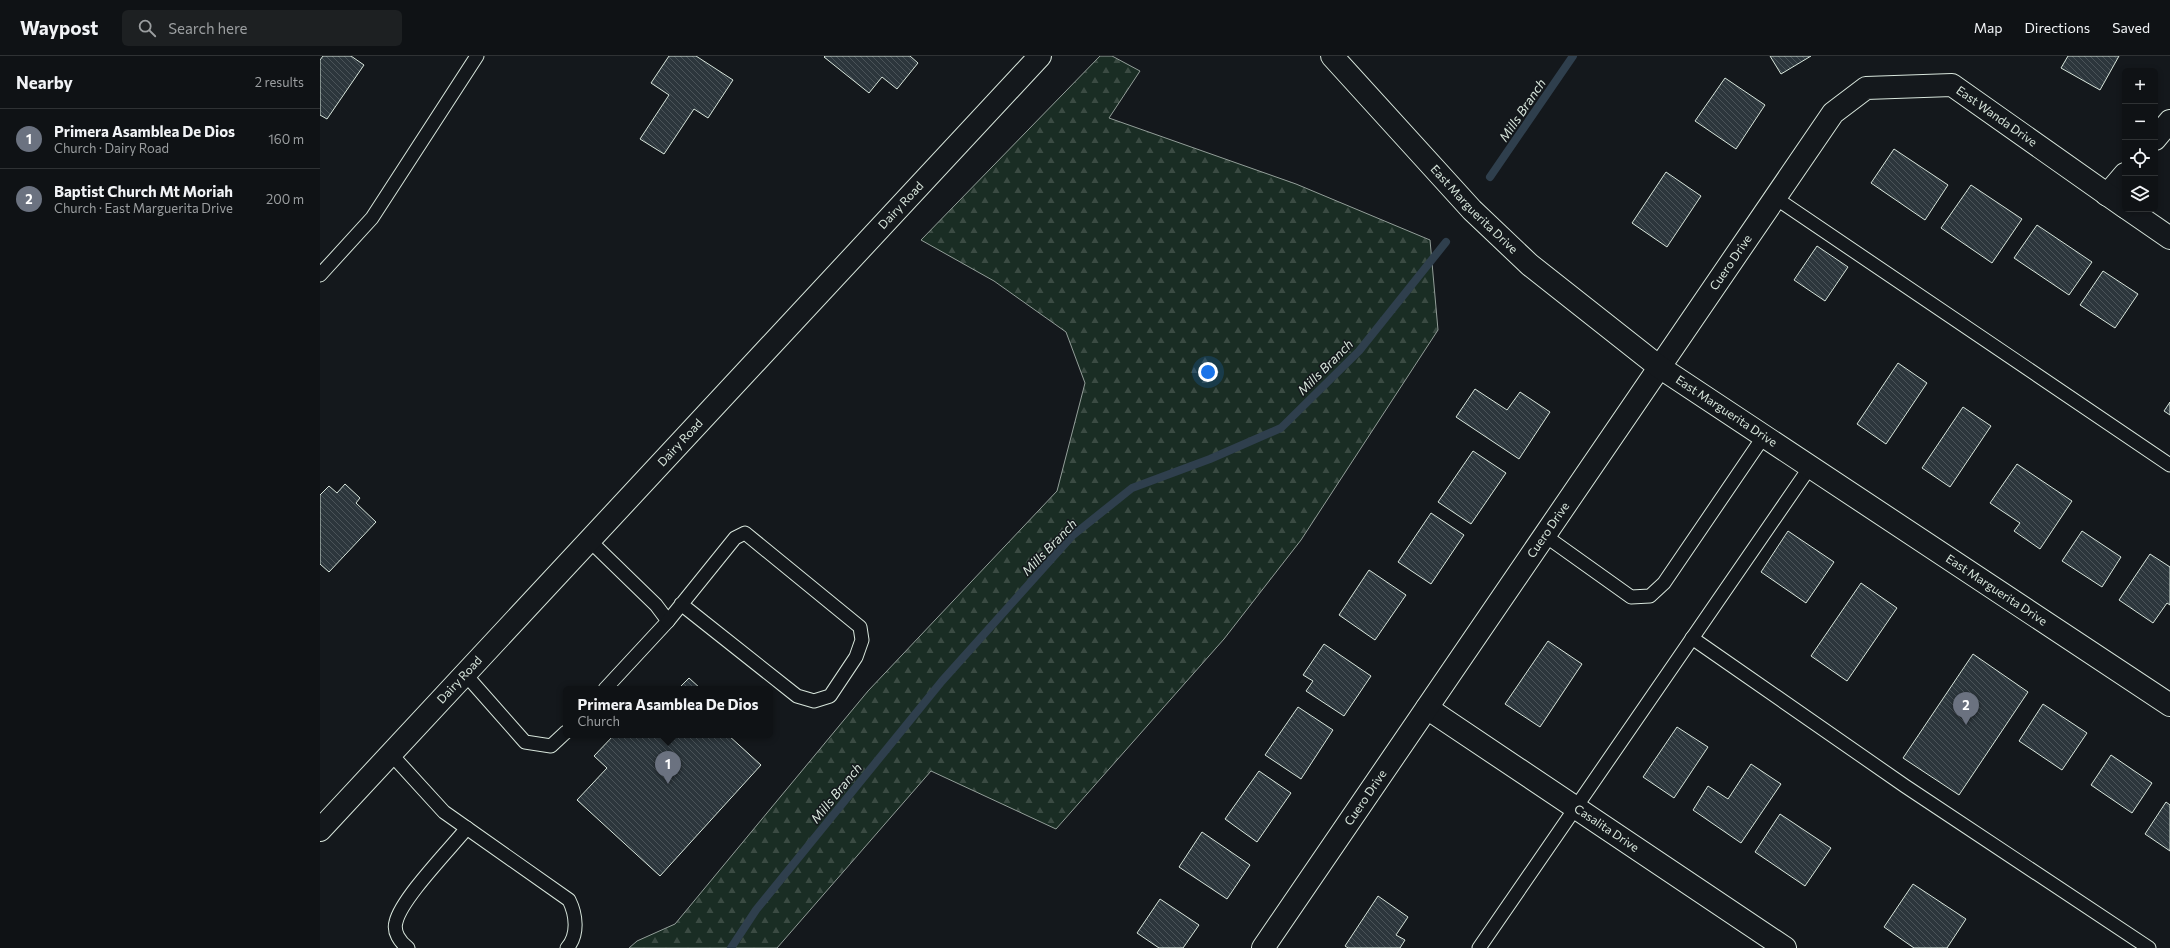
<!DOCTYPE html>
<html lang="en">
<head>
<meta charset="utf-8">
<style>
  body { margin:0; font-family:Commissioner,sans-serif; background:#1d2022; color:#f1f3f6 }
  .controls { position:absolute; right:12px; top:12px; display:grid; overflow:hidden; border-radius:6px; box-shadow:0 2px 6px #0003 }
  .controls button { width:36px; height:36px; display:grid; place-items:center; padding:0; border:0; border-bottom:1px solid #2f3234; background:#0f1215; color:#f1f3f6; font:20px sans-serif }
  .you { position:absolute; left:888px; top:316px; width:14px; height:14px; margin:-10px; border:3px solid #fff; border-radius:50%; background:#1a73e8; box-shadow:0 0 0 6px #1a73e833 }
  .badge { display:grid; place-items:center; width:26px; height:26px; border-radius:50%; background:#b45309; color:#fff; font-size:13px; font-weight:700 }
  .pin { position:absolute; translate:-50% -33px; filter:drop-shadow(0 1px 2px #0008) }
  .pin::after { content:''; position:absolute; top:21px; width:14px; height:12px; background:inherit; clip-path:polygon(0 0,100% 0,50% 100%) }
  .popup { position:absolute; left:243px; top:630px; width:210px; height:52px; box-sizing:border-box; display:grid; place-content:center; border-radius:6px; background:#0f1215; filter:drop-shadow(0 1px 3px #0005); font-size:13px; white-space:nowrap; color:#9b9ea0 }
  .popup b { font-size:15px; color:#f1f3f6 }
  .popup::after { content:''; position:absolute; left:50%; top:100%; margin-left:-8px; border:8px solid transparent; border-top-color:#0f1215 }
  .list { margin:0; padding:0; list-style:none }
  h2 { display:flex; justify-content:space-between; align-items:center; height:52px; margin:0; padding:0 16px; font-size:17px }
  h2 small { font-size:13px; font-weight:400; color:#9b9ea0 }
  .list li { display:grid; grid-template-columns:26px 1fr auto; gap:12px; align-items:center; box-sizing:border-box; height:60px; padding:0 16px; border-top:1px solid #2f3234 }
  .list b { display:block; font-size:15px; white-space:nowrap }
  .list p { margin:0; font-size:13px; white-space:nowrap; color:#9b9ea0 }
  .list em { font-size:13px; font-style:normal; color:#9b9ea0 }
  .icon { flex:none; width:22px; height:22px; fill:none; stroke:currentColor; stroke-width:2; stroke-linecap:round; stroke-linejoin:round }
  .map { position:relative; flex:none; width:1850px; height:892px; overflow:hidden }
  header { display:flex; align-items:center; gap:24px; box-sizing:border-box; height:56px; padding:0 20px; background:#0f1215; border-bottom:1px solid #2f3234 }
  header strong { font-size:19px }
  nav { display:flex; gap:22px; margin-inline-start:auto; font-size:14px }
  .search { width:280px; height:36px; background:#1d2022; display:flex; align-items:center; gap:10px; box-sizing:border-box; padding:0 14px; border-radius:6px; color:#9b9ea0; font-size:15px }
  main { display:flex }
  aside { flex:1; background:#0f1215 }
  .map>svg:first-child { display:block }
</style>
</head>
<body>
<header>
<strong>Waypost</strong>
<div class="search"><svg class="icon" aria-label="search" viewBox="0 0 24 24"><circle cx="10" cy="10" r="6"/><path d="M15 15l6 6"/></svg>Search here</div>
<nav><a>Map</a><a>Directions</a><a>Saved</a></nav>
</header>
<main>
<aside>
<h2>Nearby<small>2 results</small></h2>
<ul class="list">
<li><span class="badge" style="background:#6b7280">1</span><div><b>Primera Asamblea De Dios</b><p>Church · Dairy Road</p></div><em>160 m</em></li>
<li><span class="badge" style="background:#6b7280">2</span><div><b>Baptist Church Mt Moriah</b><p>Church · East Marguerita Drive</p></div><em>200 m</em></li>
</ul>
</aside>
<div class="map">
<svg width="1850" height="892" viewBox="0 0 1850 892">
  <defs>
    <pattern id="forest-firs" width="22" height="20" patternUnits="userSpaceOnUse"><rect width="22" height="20" fill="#1a2d24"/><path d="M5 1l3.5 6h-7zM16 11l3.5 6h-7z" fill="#3b4b43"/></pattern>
    <pattern id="building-back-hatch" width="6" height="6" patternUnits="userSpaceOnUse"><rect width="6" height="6" fill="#2c363c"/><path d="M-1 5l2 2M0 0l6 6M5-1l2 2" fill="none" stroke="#4a5358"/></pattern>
  </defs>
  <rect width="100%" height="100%" fill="#14181c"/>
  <!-- forest -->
  <path fill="url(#forest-firs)" stroke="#939e99" d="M780,0h12l28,15 -31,47 187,66 134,56 8,90 -137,210 -77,99 -168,190 -125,-58 -154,177h-148l8,-7 38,-17 193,-233 189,-200 28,-108 -19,-51 -72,-51 -73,-41z"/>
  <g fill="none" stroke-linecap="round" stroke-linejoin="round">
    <!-- stream -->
    <g stroke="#2f3f4d" stroke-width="8">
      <path d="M1170,121l83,-121"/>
      <path d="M411,892l25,-38 186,-229 130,-145 60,-48 78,-29 71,-31 78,-77 87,-109"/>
    </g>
  </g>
  <!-- building -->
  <g fill="url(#building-back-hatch)" stroke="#d8e6dc">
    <path d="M3,0h28l13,9 -37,54 -7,-4v-55z"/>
    <path d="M349,0h27l37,24 -25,38 -14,-9 -30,45 -24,-15 29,-44 -18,-12z"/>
    <path d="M505,0h85l8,7 -21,26 -15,-12 -13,16 -45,-36z"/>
    <path d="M1450,0h41l-30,18z"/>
    <path d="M1748,0h51l-19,34 -39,-22z"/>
    <path d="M1405,22l40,27 -29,44 -41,-28z"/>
    <path d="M1574,93l54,36 -23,35 -54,-37z"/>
    <path d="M1346,116l35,24 -34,51 -35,-24z"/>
    <path d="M1651,129l51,34 -30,44 -51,-35z"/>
    <path d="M1717,169l55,37 -23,33 -55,-37z"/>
    <path d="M1497,190l31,21 -23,34 -31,-21z"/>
    <path d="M1783,215l35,23 -23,34 -35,-23z"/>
    <path d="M1578,307l29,20 -41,61 -29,-20z"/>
    <path d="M1155,333l32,21 13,-18 30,20 -31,47 -63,-42z"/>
    <path d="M1850,346v13l-6,-4z"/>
    <path d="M1643,351l28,19 -41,61 -28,-19z"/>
    <path d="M1153,395l33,22 -35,51 -33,-22z"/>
    <path d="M1697,408l55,37 -32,48 -26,-18 6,-8 -30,-20z"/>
    <path d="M25,428l15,14 -4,5 20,19 -47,50 -9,-8v-69l9,-9 8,7z"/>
    <path d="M1111,457l33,22 -33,49 -33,-22z"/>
    <path d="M1468,475l46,31 -28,41 -45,-31z"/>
    <path d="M1762,475l39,26 -19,30 -40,-26z"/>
    <path d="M1830,498l20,13v38l-3,-2 -14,20 -34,-23z"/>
    <path d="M1049,514l37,25 -31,45 -36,-25z"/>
    <path d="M1541,527l36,25 -50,73 -36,-25z"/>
    <path d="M1228,585l34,23 -42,63 -35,-23z"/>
    <path d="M1004,588l47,32 -27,40 -38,-25 7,-10 -10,-6z"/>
    <path d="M1653,598l55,38 -69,103 -56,-37z"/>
    <path d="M369,622l12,11h-23z"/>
    <path d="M1723,648l44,29 -25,37 -43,-29z"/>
    <path d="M978,651l35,23 -32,49 -36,-24z"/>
    <path d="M1357,671l31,20 -34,51 -31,-21z"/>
    <path d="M294,679h114l33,30 -101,111 -83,-76 30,-32 -13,-12z"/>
    <path d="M1791,699l41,28 -20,30 -41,-28z"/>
    <path d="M1431,708l30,20 -40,59 -48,-33 15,-24 20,13z"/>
    <path d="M939,715l32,22 -34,49 -32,-23z"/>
    <path d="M1846,746l4,3v46l-25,-17z"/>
    <path d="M1460,758l51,34 -26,38 -50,-34z"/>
    <path d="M882,776l48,33 -23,34 -48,-32z"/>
    <path d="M1593,828l53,35 -19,29h-33l-30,-21z"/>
    <path d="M1058,840l30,21 -12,18 9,5 -5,8h-52l-3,-2z"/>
    <path d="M840,843l39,26 -16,23h-24l-22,-15z"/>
  </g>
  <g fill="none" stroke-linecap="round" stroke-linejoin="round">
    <!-- service casing -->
    <g stroke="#d8e6dc" stroke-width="15">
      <g id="service">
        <path d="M1454,141l396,268"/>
        <path d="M0,219l52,-57 105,-162"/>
        <path d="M1224,479l87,62 19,-1 14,-13 100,-147"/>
        <path d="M269,484l67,65 12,16 -63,68"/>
        <path d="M348,565l67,-83 10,-5 115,94 2,13 -6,17 -26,39 -16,5 -17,-5 -116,-92"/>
        <path d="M1372,582l213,148 244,162"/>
        <path d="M145,618l60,68 26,4 15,-14"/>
        <path d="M71,698l53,58 125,88c7,14 10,35 -2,48"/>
        <path d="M88,892c-8,-6 -15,-16 -12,-26 5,-23 54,-73 71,-94"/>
        <path d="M1159,892l331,-481"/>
      </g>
    </g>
    <!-- minor casing -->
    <g stroke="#d8e6dc" stroke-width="24">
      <g id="minor">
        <path d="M1835,83l15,-18"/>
        <path d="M1787,139l18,-21"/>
        <path d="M1808,153l42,29"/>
        <path id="s1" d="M1107,652l358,240"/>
        <path id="s2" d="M943,892l570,-835 33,-25 86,-3 173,122"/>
      </g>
    </g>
    <!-- tertiary casing -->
    <g stroke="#d8e6dc" stroke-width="24">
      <g id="tertiary">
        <path id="s3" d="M1012,0l140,154 58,55 128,101 512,339"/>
        <path id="s4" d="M0,774l720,-774"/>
      </g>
    </g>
    <!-- service -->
    <use href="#service" stroke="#14181c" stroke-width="13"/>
    <!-- minor -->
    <use href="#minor" stroke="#14181c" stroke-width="22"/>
    <!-- tertiary -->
    <use href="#tertiary" stroke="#14181c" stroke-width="22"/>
  </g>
  <g text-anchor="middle" stroke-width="3" stroke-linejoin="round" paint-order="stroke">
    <!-- street labels -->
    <g font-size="12" fill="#d8e6dc" stroke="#14181c">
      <text dy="4" stroke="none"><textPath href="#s2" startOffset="1193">East Wanda Drive</textPath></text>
      <text dy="4" stroke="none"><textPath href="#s4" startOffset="853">Dairy Road</textPath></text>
      <text dy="4" stroke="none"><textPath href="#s3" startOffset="209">East Marguerita Drive</textPath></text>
      <text dy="4" stroke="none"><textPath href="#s2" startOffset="830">Cuero Drive</textPath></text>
      <text dy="4" stroke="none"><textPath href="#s3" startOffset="533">East Marguerita Drive</textPath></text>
      <text dy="4" stroke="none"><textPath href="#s4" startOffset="529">Dairy Road</textPath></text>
      <text dy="4" stroke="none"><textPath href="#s2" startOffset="506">Cuero Drive</textPath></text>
      <text dy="4" stroke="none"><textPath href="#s3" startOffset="857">East Marguerita Drive</textPath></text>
      <text dy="4" stroke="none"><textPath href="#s4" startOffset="205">Dairy Road</textPath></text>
      <text dy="4" stroke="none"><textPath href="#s2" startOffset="182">Cuero Drive</textPath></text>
      <text dy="4" stroke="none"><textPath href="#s1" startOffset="216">Casalita Drive</textPath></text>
    </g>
    <!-- water labels -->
    <g font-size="13" font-style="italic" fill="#d8e6dc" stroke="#14181c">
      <text transform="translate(1202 54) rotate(-56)" y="5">Mills Branch</text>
      <text transform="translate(1005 311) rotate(-45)" y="5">Mills Branch</text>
      <text transform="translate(729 491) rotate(-46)" y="5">Mills Branch</text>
      <text transform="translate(516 737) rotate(-51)" y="5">Mills Branch</text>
    </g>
  </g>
</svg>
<div class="controls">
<button>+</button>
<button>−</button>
<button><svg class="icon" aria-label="locate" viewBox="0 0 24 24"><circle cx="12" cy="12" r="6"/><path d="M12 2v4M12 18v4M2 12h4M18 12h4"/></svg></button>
<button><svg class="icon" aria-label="layers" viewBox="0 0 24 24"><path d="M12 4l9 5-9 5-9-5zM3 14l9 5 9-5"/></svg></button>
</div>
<div class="you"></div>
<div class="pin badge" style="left:348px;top:728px;background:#6b7280">1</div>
<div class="popup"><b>Primera Asamblea De Dios</b>Church</div>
<div class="pin badge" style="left:1646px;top:669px;background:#6b7280">2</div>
</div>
</main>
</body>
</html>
